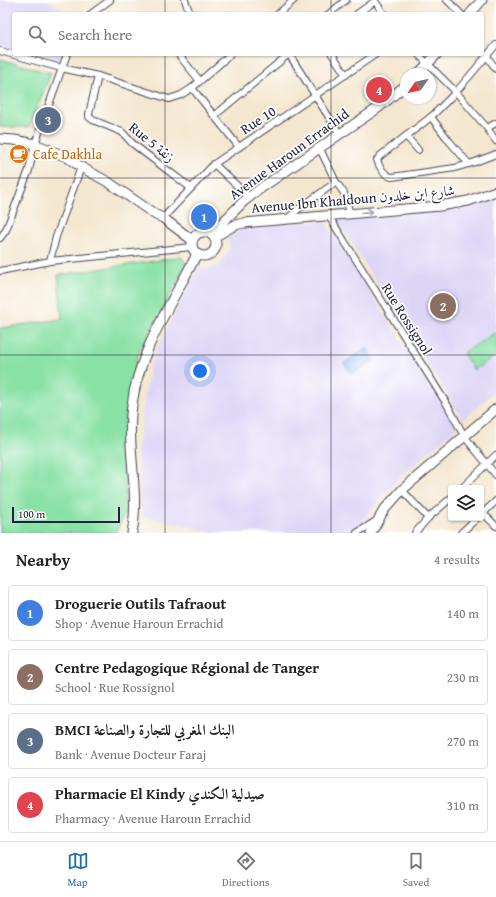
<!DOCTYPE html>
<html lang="en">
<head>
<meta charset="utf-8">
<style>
  body { margin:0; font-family:"Gentium Book Plus",Amiri,serif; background:#f2f2f2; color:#222 }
  .controls { position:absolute; right:12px; bottom:12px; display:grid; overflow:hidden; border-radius:4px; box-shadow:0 1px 3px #0004 }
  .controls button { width:36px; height:36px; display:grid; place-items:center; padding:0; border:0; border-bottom:1px solid #e0e0e0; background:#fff; color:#222; font:20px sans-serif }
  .compass { position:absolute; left:400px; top:68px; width:36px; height:36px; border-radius:50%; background:#fff; box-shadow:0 1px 3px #0004; rotate:236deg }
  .scale { position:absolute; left:12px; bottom:10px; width:108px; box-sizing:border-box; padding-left:4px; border:2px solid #22223b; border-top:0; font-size:11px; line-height:14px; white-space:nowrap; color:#22223b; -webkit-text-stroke:3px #fff; paint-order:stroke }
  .you { position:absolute; left:200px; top:371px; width:14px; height:14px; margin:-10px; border:3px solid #fff; border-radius:50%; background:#1a73e8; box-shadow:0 0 0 6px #1a73e833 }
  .badge { display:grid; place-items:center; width:26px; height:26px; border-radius:50%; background:#1f6fb2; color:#fff; font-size:13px; font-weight:700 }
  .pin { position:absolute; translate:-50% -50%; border:2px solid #fff; box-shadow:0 1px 4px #0006 }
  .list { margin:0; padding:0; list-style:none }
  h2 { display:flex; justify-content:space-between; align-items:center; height:52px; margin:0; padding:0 16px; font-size:17px }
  h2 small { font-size:13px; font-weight:400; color:#767676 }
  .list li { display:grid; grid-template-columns:26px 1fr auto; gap:12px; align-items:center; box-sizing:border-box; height:56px; margin:0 8px 8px; padding:0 8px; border:1px solid #e0e0e0; border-radius:4px }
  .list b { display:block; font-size:15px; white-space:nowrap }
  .list p { margin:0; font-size:13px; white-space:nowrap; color:#767676 }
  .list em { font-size:13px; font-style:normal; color:#767676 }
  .icon { flex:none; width:22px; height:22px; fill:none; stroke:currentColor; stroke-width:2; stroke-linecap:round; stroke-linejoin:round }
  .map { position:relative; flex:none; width:496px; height:533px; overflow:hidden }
  .search { position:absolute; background:#fff; box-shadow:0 1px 3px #0004; left:12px; right:12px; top:12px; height:44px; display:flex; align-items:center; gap:10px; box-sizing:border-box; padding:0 14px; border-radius:4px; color:#767676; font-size:15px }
  .sheet { height:308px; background:#fff }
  nav { display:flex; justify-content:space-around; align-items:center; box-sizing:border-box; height:56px; border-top:1px solid #e0e0e0; background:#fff; font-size:11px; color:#767676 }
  nav a { display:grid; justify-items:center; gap:2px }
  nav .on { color:#1f6fb2 }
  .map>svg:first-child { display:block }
</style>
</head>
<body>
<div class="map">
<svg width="496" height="533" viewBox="0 0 496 533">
  <rect width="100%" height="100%" fill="#fff"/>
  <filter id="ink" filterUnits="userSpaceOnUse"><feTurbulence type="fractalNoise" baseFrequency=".025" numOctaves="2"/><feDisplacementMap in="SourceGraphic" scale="8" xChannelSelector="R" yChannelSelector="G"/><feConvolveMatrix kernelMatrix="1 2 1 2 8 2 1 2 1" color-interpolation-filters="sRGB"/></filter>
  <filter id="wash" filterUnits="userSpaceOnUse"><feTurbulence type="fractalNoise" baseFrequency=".012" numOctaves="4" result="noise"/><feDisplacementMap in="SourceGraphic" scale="16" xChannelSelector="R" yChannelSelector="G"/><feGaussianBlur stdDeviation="0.9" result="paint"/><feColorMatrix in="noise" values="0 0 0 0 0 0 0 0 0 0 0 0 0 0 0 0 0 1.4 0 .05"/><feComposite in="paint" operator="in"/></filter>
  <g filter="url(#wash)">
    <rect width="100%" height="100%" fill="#f4e7d0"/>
    <!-- built -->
    <g fill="#ddd5f6">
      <path d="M0,0h48l21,14h-55v38l-14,-4z"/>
      <path d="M20,54h41l-4,11z"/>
      <path d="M496,195v197h-2l-31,28 -126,-200 123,-11z"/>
      <path d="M324,221l133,206 -58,51 -13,14 -24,30 -12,11h-138l-31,-9 -38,-8 -2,-9 -4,-60 12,-77 6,-18 43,-84 9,1 10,-2 7,-8 6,-10 -2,-13 7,-4 18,-7z"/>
    </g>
    <!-- green -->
    <g fill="#89e1a5" stroke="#568270">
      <path d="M0,59l51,14 -22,54h-29z"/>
      <path d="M181,257l6,7 -49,90 -13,65v94l-9,20h-116v-205l62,-9 -4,-44z"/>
      <path d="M496,332v23l-22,15 -11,-17z"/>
    </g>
    <!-- water -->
    <path fill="#80b2ed" stroke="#516a94" d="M367,348l7,12 -23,14 -7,-11z"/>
  </g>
  <g filter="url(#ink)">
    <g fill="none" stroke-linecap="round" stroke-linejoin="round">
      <!-- street casing -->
      <g stroke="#424051" stroke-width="8">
        <g id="street">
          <path d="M185,0l5,14"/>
          <path d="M447,0l14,14"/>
          <path d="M91,14l19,-14"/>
          <path d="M278,14l16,-14"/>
          <path d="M329,14l17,-14"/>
          <path d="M357,14l18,-13 9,13"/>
          <path d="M496,45l-40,47 -25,25 -51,39 -3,4c2,7 8,16 15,17l63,-9 20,-6 21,-8"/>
          <path d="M0,51l61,17 37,8 71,23 12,-4 11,-7 39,-34"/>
          <path d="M178,54l22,27"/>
          <path d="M332,54l14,21"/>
          <path d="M418,54l38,38 31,36 9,13"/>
          <path d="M486,55l10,14"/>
          <path d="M98,76l-9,38v3l4,3 29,12 10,11 14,11 45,34"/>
          <path d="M192,88l47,59"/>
          <path d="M214,116l75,-62 50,79"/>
          <path d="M431,117l19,25 19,22"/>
          <path d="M487,128l9,-5"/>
          <path d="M406,136l12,14"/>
          <path d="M319,147l17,35 8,11 6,21"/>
          <path d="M214,164l35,33"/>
          <path d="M328,215l120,191 16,30 32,39"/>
          <path d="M163,218l51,-54 162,-110"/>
          <path d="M286,220l11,-10 39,-28"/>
          <path d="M0,238l6,-8 23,-60 6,-26 32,-90"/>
          <path d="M50,261l6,-24 25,-70"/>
          <path d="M0,271l50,-10 142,-14"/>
          <path d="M462,488l34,-33"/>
          <path d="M402,490l26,28"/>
          <path d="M483,513l13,13"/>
          <path d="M481,515l15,-14"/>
          <path d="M357,533l19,-12"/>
          <path d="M415,533l13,-15 23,-20"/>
          <path d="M461,533l16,-15"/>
        </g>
      </g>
      <!-- secondary casing -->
      <g stroke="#424051" stroke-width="11">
        <g id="secondary">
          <path d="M470,14l12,-14"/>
          <path d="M418,74l19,-20"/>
          <path d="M0,139l14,1 21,4 32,13 14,10 27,15 48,33 7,3 29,22"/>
          <circle cx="204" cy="244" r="12"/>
          <path d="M211,234l32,-32 18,-14 117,-80 28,-23"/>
          <path d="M214,237l21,-12 9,-2 196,-17 28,-5 28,-10"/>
          <path d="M132,533c8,-42 -6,-86 0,-128 6,-53 41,-104 65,-151"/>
          <path d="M371,533l13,-23 18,-20 94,-81"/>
        </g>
      </g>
      <!-- street -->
      <use href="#street" stroke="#fff" stroke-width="6"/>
      <!-- secondary -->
      <use href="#secondary" stroke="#fff" stroke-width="9"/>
    </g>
    <!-- one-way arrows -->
    <defs><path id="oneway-shaft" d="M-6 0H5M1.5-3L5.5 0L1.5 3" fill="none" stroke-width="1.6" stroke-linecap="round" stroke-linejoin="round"/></defs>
    <use stroke="#9c9ca7" href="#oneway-shaft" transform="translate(367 212) rotate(-6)"/>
  </g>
  <!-- grid -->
  <path fill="none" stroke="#22223b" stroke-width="1" stroke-opacity="0.55" d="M165,0v14M331,0v14M165,54v479M331,54v479M0,178h496M0,355h496"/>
  <!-- icons -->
  <defs>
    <g id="cafe-disc" transform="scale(1)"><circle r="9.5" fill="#e8710a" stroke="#fff"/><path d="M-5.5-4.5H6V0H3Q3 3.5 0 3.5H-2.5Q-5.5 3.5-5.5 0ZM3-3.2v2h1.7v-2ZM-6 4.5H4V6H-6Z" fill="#fff"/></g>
  </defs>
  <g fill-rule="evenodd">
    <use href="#cafe-disc" x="19" y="154"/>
  </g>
  <g text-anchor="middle" stroke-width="3.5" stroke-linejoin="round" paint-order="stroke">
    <!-- street labels -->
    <g font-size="14" fill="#22223b" stroke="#fff">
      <text transform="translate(258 120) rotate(-33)" y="5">Rue 10</text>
      <text transform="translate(152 142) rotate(39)" y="5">Rue 5 زنقة</text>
      <text transform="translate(289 154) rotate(-36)" y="5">Avenue Haroun Errachid</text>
      <text transform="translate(353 199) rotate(-5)" y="5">Avenue Ibn Khaldoun شارع ابن خلدون</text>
      <text transform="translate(407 319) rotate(58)" y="5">Rue Rossignol</text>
    </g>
    <!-- food labels -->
    <g font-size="14" fill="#c56008" stroke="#fff" text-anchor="start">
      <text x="33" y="159">Cafe Dakhla</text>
    </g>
  </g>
</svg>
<div class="controls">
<button><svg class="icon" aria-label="layers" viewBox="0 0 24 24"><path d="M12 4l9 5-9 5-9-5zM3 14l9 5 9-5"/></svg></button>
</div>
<svg class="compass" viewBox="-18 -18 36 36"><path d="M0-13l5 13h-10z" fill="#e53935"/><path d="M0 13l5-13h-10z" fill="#767676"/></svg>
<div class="scale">100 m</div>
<div class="you"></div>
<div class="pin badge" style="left:204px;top:217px;background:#3f7fe0">1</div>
<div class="pin badge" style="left:443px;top:306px;background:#8d6e63">2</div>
<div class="pin badge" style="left:48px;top:120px;background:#5c6f8a">3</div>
<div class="pin badge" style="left:379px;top:90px;background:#e0444e">4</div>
<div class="search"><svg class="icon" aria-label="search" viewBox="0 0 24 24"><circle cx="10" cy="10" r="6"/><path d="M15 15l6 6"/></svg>Search here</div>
</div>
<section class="sheet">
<h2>Nearby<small>4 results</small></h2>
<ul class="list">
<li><span class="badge" style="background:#3f7fe0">1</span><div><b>Droguerie Outils Tafraout</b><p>Shop · Avenue Haroun Errachid</p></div><em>140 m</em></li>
<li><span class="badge" style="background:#8d6e63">2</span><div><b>Centre Pedagogique Régional de Tanger</b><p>School · Rue Rossignol</p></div><em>230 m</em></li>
<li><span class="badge" style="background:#5c6f8a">3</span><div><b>BMCI البنك المغربي للتجارة والصناعة</b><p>Bank · Avenue Docteur Faraj</p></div><em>270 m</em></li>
<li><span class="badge" style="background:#e0444e">4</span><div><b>Pharmacie El Kindy صيدلية الكندي</b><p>Pharmacy · Avenue Haroun Errachid</p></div><em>310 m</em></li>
</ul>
</section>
<nav>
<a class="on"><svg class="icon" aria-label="map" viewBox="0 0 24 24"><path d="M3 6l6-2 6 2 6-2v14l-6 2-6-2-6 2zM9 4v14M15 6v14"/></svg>Map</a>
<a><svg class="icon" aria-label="directions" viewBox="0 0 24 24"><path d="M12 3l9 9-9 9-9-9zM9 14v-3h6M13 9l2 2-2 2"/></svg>Directions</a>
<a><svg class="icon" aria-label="saved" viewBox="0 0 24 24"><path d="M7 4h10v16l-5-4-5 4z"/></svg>Saved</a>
</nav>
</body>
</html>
